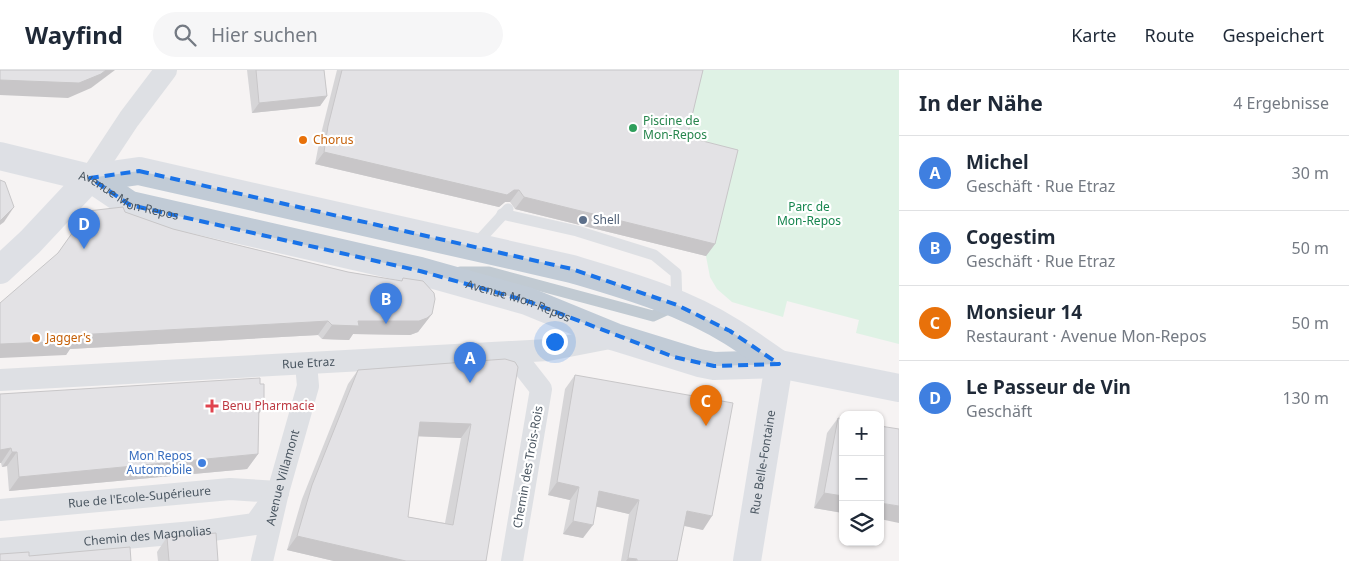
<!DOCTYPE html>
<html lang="de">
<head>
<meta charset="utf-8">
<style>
  body { margin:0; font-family:"Noto Sans",sans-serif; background:#f6f6f7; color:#1f2937 }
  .controls { position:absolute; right:15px; bottom:15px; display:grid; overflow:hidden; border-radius:10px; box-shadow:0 1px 4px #0004 }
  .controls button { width:45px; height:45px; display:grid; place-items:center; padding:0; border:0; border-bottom:1px solid #e0e1e3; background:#fff; color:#1f2937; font:25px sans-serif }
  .you { position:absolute; left:554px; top:271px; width:18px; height:18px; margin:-12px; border:4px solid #fff; border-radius:50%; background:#1a73e8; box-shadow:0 0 0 8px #1a73e833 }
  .badge { display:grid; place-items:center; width:32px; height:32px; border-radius:50%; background:#1a73e8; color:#fff; font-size:16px; font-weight:700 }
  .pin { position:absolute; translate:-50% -41px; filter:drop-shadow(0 1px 2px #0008) }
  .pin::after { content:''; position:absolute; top:26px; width:18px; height:15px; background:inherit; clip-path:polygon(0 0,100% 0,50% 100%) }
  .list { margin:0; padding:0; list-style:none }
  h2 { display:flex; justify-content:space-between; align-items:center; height:65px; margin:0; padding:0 20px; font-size:21px }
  h2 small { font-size:16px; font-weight:400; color:#747a83 }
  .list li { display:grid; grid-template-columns:32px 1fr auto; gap:15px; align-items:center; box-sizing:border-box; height:75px; padding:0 20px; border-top:1px solid #e0e1e3 }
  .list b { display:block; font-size:19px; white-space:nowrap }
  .list p { margin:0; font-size:16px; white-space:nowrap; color:#747a83 }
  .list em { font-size:16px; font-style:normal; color:#747a83 }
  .icon { flex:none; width:28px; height:28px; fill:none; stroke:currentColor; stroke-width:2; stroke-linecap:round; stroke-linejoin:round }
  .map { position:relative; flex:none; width:899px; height:491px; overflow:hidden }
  header { display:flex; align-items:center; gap:30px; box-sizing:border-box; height:70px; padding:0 25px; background:#fff; border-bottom:1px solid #e0e1e3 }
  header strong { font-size:24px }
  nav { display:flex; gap:28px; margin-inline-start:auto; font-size:18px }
  .search { width:350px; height:45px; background:#f6f6f7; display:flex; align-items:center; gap:12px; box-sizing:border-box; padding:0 18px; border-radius:28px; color:#747a83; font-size:19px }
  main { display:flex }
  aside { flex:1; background:#fff }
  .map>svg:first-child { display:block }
</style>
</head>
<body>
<header>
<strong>Wayfind</strong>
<div class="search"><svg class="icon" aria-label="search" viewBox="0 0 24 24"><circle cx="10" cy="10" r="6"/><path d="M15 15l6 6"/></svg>Hier suchen</div>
<nav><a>Karte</a><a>Route</a><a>Gespeichert</a></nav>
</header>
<main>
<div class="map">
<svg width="899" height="491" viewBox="0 0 899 491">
  <rect width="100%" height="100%" fill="#f5f3f3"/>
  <!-- green -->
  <path fill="#c3f1d5" d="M338,0h561v274l-43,-11 3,-13 -72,-19 -4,16 -51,-15 -15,-13 -7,-12 -4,-21 23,-93z"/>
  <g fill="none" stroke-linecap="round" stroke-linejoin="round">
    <!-- lane -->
    <g stroke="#c1cad2" stroke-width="11">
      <path d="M474,176l34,-37"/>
      <path d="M460,202h29l164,44 24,-11 -1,-32 -22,-18 -77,-24 -75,-17"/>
    </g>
    <!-- street -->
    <g stroke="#c1cad2" stroke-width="22">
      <path d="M90,108l39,-59 37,-49"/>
      <path d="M512,282l29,37 -29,172"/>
      <path id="s1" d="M0,310l548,-30 67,-13"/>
      <path id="s2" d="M0,440l230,-21 48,3"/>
      <path id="s3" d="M0,479l205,-18 50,-7 23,-32"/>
      <path id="s4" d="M262,491l16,-69 30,-106 -2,-22"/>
    </g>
    <!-- secondary -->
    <g stroke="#c1cbd6" stroke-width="28">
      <path id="s5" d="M0,86l90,22 40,27 290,66 107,30 88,36 84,26 15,3 65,-2 120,24"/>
      <path d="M90,108l49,-7 433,98c54,16 111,32 160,63 16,10 31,21 47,32"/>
      <path d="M0,200l30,-28 60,-64"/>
      <path id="s6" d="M747,491l32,-197"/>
    </g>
  </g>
  <!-- wall -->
  <g fill="#b0b2b7" fill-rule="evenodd">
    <path d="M247,0h77l3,26 -7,10 -68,7z"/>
    <path d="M337,0h366l-16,67 28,107 -9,12 -191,-47 -5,-7h-5l-6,5 -184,-43 5,-26z"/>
    <path d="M79,142h46l48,17 175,43 53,9 2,-3 29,36 -14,18 -8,3 -57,-1 -4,6 -27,-1 -4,-4 -248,14 -4,6 -8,-102 13,-18 -1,-10z"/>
    <path d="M505,289l-19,202h-152l-47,-11 15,-51 46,-115 10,-14zM418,366l43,2 -16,85 -37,-6z"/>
    <path d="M575,305l128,155 -19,-4 -7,35h-56l8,-47 -33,-8 -13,32 -20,-4 7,-34 -22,-5 17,-106z"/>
    <path d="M260,314l4,22 -6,8v40l-11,15 -238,22 -2,-25 -5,1 -1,-4 -1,-69z"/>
    <path d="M838,348l5,95 -29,-5 13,-75z"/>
    <path d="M167,467l51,24h-60l-1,-9z"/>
  </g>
  <!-- shaded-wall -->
  <g fill="#909195">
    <path d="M106,0h9l-24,18 -23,10 -68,-3v-15z"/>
    <path d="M327,26l-7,10 -68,7 7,-10z"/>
    <path d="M324,82l190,38h5l-9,12h-5l-6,5 -184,-43z"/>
    <path d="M524,127l191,47 -9,12 -191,-47z"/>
    <path d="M14,137l-10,15 -4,3v-4z"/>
    <path d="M432,244l-14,18 -8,3 -57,-1 -4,6 -27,-1 10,-14 26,-4z"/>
    <path d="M328,251l-10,14 -248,14 -4,6 -66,3v-14l75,-9z"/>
    <path d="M259,336h5l-10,15z"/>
    <path d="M420,352l51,2 -10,14 -51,-2z"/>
    <path d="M11,378l-10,15h-1v-13z"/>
    <path d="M12,382h5l-10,14 -5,1z"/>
    <path d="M258,384l-11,15 -238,22 10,-14z"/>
    <path d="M557,412l22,5 -9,13 -22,-5z"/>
    <path d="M599,421l40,9 -10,14 -40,-9z"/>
    <path d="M824,423l19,3v17l-29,-5z"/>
    <path d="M880,433l19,3v17l-19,-4z"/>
    <path d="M687,441l25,5 -9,14 -26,-6z"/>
    <path d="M573,451l20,4 -10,13 -20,-4z"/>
    <path d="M297,466l109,25h-72l-47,-11z"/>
    <path d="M628,488l9,1 -1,2h-10z"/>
  </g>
  <!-- building -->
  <g fill="#cdcfd5" stroke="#909195" fill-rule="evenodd">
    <path d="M0,0h106l-5,4 -22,9 -79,-3z"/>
    <path d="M256,0h68l3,26 -68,7z"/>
    <path d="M342,0h361l-16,67 51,13 -23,94 -191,-47 -5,-7h-5l-7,5 -183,-43 4,-26z"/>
    <path d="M0,110l5,2 9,25 -14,14z"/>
    <path d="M123,137l2,5 48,17 52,13 123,30 54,9 1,-3 20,3 11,12 1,6 -3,15 -5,4 -8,3h-61l1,5 -27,-1 -4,-4 -17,1 -236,13 1,6 -76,3v-41l58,-50 22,-31 -1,-10z"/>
    <path d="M505,289l10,3 3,5 -32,194h-80l-109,-25 15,-51 46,-115zM420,352l51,2 -18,101 -45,-8z"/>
    <path d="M575,305l158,28 -21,113 -25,-5 -10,50h-40v-2l-9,-1 11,-58 -40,-9 -6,34 -20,-4 6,-34 -22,-5z"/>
    <path d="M260,308v6h4v22h-5l-1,48 -239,23 -2,-25h-5l-1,-4 -11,2v-56z"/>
    <path d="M838,348l5,1v77l-19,-3z"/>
    <path d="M880,356l19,3v77l-19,-3z"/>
    <path d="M216,463l2,28h-49l-2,-24z"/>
    <path d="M130,477l1,14h-131v-7l29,-2v4z"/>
  </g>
  <!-- marked area -->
  <path d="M0 0H899V491H0ZM139,101l433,98 105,36 53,26 49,33 -65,2 -40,-9 -147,-56 -107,-30 -290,-66 -40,-27z" fill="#f5f3f3" fill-opacity=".55" fill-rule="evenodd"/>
  <path fill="none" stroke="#1a73e8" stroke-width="4" stroke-dasharray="10 6" stroke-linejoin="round" d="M139,101l433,98 105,36 53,26 49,33 -65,2 -40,-9 -147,-56 -107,-30 -290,-66 -40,-27z"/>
  <!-- markers -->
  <circle fill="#2e9e5b" stroke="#fff" stroke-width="2" cx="633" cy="58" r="5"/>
  <g fill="#e8710a" stroke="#fff" stroke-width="2">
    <circle cx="303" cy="70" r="5"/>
    <circle cx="36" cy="268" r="5"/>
  </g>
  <circle fill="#5c6f8a" stroke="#fff" stroke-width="2" cx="583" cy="150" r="5"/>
  <path fill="#e0444e" stroke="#fff" stroke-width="2" d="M209.5 328.5h5v5h5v5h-5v5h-5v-5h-5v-5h5z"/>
  <circle fill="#3f7fe0" stroke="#fff" stroke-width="2" cx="202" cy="393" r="5"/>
  <g text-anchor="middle" stroke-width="4.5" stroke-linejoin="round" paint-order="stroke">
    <!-- leisure labels -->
    <g font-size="12" fill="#27864d" stroke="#fff" text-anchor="start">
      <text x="643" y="55">Piscine de<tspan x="643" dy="14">Mon-Repos</tspan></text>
    </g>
    <!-- food labels -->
    <g font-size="12" fill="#c56008" stroke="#fff" text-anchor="start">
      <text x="313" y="74">Chorus</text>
      <text x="46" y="272">Jagger's</text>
    </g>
    <!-- street labels -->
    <g font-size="12" fill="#4a5661" stroke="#fff">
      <text dy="4" stroke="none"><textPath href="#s5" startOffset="136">Avenue Mon-Repos</textPath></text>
      <text dy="4" stroke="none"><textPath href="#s5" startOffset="541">Avenue Mon-Repos</textPath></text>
      <text dy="4" stroke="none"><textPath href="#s1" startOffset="309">Rue Etraz</textPath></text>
      <text dy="4" stroke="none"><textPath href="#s6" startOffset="100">Rue Belle-Fontaine</textPath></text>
      <text transform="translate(528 397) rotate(-80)" y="4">Chemin des Trois-Rois</text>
      <text dy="4" stroke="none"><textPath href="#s4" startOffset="86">Avenue Villamont</textPath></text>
      <text dy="4" stroke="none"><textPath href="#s2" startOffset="140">Rue de l'Ecole-Supérieure</textPath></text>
      <text dy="4" stroke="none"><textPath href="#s3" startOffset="148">Chemin des Magnolias</textPath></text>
    </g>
    <!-- park labels -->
    <g font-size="12" fill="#17864f" stroke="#fff">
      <text x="809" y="141">Parc de<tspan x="809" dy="14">Mon-Repos</tspan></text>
    </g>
    <!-- service labels -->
    <g font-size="12" fill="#4e5e75" stroke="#fff" text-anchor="start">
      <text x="593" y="154">Shell</text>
    </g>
    <!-- health labels -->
    <g font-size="12" fill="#be3a42" stroke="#fff" text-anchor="start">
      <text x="222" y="340">Benu Pharmacie</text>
    </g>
    <!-- shop labels -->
    <g font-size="12" fill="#366cbe" stroke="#fff" text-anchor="end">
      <text x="192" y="390">Mon Repos<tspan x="192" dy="14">Automobile</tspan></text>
    </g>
  </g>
</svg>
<div class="controls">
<button>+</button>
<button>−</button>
<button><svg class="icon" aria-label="layers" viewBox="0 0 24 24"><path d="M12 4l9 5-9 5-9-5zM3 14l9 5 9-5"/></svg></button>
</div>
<div class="you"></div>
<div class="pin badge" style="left:470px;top:313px;background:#3f7fe0">A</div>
<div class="pin badge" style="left:386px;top:254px;background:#3f7fe0">B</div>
<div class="pin badge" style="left:706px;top:356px;background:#e8710a">C</div>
<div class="pin badge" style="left:84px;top:179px;background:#3f7fe0">D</div>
</div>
<aside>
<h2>In der Nähe<small>4 Ergebnisse</small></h2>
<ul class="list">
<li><span class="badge" style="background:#3f7fe0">A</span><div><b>Michel</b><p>Geschäft · Rue Etraz</p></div><em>30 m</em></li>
<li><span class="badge" style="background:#3f7fe0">B</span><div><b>Cogestim</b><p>Geschäft · Rue Etraz</p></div><em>50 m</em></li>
<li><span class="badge" style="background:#e8710a">C</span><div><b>Monsieur 14</b><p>Restaurant · Avenue Mon-Repos</p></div><em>50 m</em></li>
<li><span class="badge" style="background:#3f7fe0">D</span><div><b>Le Passeur de Vin</b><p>Geschäft</p></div><em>130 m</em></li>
</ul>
</aside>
</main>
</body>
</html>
